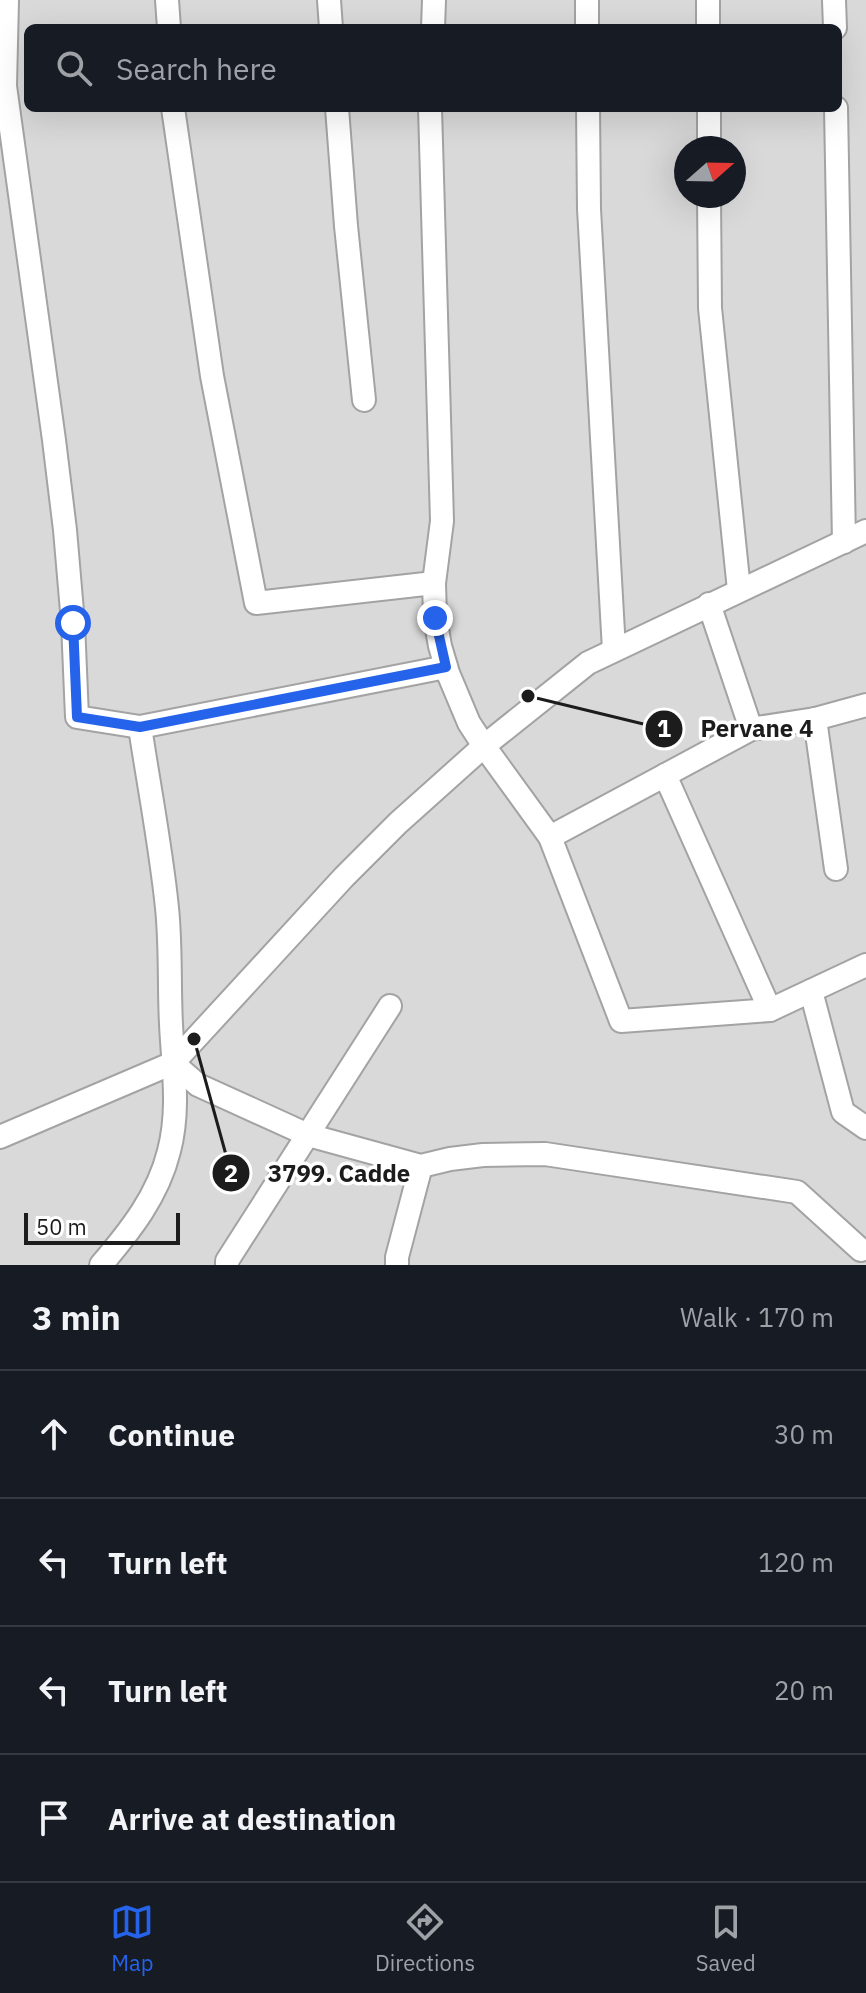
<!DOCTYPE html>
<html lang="en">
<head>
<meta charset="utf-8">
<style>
  body { margin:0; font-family:"IBM Plex Sans",sans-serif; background:#20242c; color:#f1f3f6 }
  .compass { position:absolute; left:674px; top:136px; width:72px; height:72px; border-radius:50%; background:#171b24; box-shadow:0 8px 32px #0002; rotate:70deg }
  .scale { position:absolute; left:24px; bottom:20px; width:156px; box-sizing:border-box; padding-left:8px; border:4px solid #1c1c1c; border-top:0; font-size:22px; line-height:28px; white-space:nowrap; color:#1c1c1c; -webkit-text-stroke:6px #fff; paint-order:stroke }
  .stop { position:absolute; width:24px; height:24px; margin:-18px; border:6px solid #2563eb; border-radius:50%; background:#fff }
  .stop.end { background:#2563eb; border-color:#fff; box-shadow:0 2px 8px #0008 }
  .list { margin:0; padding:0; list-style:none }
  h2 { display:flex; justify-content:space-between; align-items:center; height:104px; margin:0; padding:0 32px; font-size:34px }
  h2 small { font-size:26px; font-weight:400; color:#9ea1a6 }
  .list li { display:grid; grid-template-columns:52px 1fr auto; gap:24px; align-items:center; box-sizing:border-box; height:128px; padding:0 32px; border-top:2px solid #363941 }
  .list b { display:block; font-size:30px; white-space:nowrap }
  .list em { font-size:26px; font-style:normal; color:#9ea1a6 }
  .icon { flex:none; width:44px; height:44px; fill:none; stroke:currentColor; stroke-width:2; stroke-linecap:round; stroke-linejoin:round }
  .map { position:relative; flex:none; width:866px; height:1265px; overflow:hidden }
  .search { position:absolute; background:#171b24; box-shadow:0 8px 32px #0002; left:24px; right:24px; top:24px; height:88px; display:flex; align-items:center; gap:20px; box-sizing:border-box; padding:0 28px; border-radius:12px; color:#9ea1a6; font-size:30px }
  .sheet { height:616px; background:#171b24 }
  nav { display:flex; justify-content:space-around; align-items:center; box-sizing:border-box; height:112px; border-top:2px solid #363941; background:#171b24; font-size:22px; color:#9ea1a6 }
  nav a { display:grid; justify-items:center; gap:4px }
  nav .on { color:#2563eb }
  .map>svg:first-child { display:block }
</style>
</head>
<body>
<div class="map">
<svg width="866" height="1265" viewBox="0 0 866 1265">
  <rect width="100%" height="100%" fill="#edede1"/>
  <!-- residential -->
  <path fill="#dad9d9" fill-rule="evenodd" d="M0,0h866v1265h-866zM28,28h810v80h-810zM686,148h48v48h-48z"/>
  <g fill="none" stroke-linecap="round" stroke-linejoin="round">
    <!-- minor casing -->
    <g stroke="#a3a3a3" stroke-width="26">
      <g id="minor">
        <path d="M7,0l-2,86 49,354 11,90 8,93 4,94 63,10 306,-60"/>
        <path d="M167,0l2,28"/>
        <path d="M329,0l2,28"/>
        <path d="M587,0v28"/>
        <path d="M708,0v28"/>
        <path d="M834,0l1,28"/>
        <path d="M433,28l1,-28"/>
        <path d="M173,108l39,268 44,227 178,-20"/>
        <path d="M337,108l9,118 18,174"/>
        <path d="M430,108l12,413 -8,62 1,35 5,28 8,27 21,50 15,23 66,91 71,184 149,-11 96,-45"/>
        <path d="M588,108l1,101 25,441"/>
        <path d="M709,108v40"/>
        <path d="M836,108l8,434"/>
        <path d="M709,196l1,112 29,282"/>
        <path d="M709,604l42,125"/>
        <path d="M815,719l21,150"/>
        <path d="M665,775l105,235"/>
        <path d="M550,837l201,-108 64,-10 51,-14"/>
        <path d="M811,991l32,121 23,16"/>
        <path d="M173,1063l25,22 110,50 113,31 29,-7 33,-4 62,-1 252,38 64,58"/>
        <path d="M0,1137l173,-74 171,-186 54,-54 86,-77 104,-83 278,-132"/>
        <path d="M101,1265c29,-34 57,-69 68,-114 11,-42 4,-84 2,-127 -2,-38 0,-78 -4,-116 -6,-60 -18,-121 -27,-181"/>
        <path d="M227,1265v-4l163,-255"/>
        <path d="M397,1265v-8l24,-91"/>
      </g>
    </g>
    <!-- minor -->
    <use href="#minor" stroke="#fff" stroke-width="22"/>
  </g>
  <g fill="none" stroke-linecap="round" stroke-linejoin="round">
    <!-- route -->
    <path stroke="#2563eb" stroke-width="10" d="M73,623l4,94 63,10 306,-60 -11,-49"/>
  </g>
  <!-- callouts -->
  <path fill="none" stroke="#1c1c1c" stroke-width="3" d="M528 696L664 729M194 1039L231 1173"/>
  <g fill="#1c1c1c" stroke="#fff" stroke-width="3">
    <circle cx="528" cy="696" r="8"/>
    <circle cx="194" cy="1039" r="8"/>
    <circle cx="664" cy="729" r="20"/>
    <circle cx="231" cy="1173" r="20"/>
  </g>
  <g font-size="24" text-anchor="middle" font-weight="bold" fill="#fff">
    <text x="664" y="737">1</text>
    <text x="231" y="1182">2</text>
  </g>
  <g font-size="24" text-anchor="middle" font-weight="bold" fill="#1c1c1c" stroke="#fff" stroke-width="7" stroke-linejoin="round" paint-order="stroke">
    <text x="757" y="737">Pervane 4</text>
    <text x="339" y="1182">3799. Cadde</text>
  </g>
</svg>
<svg class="compass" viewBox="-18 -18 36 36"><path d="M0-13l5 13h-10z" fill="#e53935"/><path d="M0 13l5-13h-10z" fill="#9ea1a6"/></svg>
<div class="scale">50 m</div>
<div class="stop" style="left:73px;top:623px"></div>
<div class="stop end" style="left:435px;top:618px"></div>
<div class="search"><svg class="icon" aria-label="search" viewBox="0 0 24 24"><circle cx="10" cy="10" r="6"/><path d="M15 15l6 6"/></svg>Search here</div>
</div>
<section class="sheet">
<h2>3 min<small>Walk · 170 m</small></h2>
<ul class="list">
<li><svg class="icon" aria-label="ahead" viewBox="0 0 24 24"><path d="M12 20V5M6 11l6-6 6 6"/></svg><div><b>Continue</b></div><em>30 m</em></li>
<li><svg class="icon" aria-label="left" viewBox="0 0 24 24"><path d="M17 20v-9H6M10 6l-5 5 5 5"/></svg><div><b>Turn left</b></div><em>120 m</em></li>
<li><svg class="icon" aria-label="left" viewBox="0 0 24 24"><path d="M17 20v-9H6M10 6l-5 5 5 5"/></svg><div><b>Turn left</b></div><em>20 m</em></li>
<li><svg class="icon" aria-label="arrive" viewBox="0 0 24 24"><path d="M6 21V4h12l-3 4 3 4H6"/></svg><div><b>Arrive at destination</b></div></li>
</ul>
</section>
<nav>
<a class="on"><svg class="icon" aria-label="map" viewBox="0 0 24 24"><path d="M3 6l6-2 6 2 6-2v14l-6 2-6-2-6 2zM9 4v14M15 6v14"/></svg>Map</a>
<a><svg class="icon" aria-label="directions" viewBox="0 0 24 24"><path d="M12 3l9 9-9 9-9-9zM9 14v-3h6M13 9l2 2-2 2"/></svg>Directions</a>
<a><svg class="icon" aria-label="saved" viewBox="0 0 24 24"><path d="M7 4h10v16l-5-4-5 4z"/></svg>Saved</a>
</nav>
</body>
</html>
